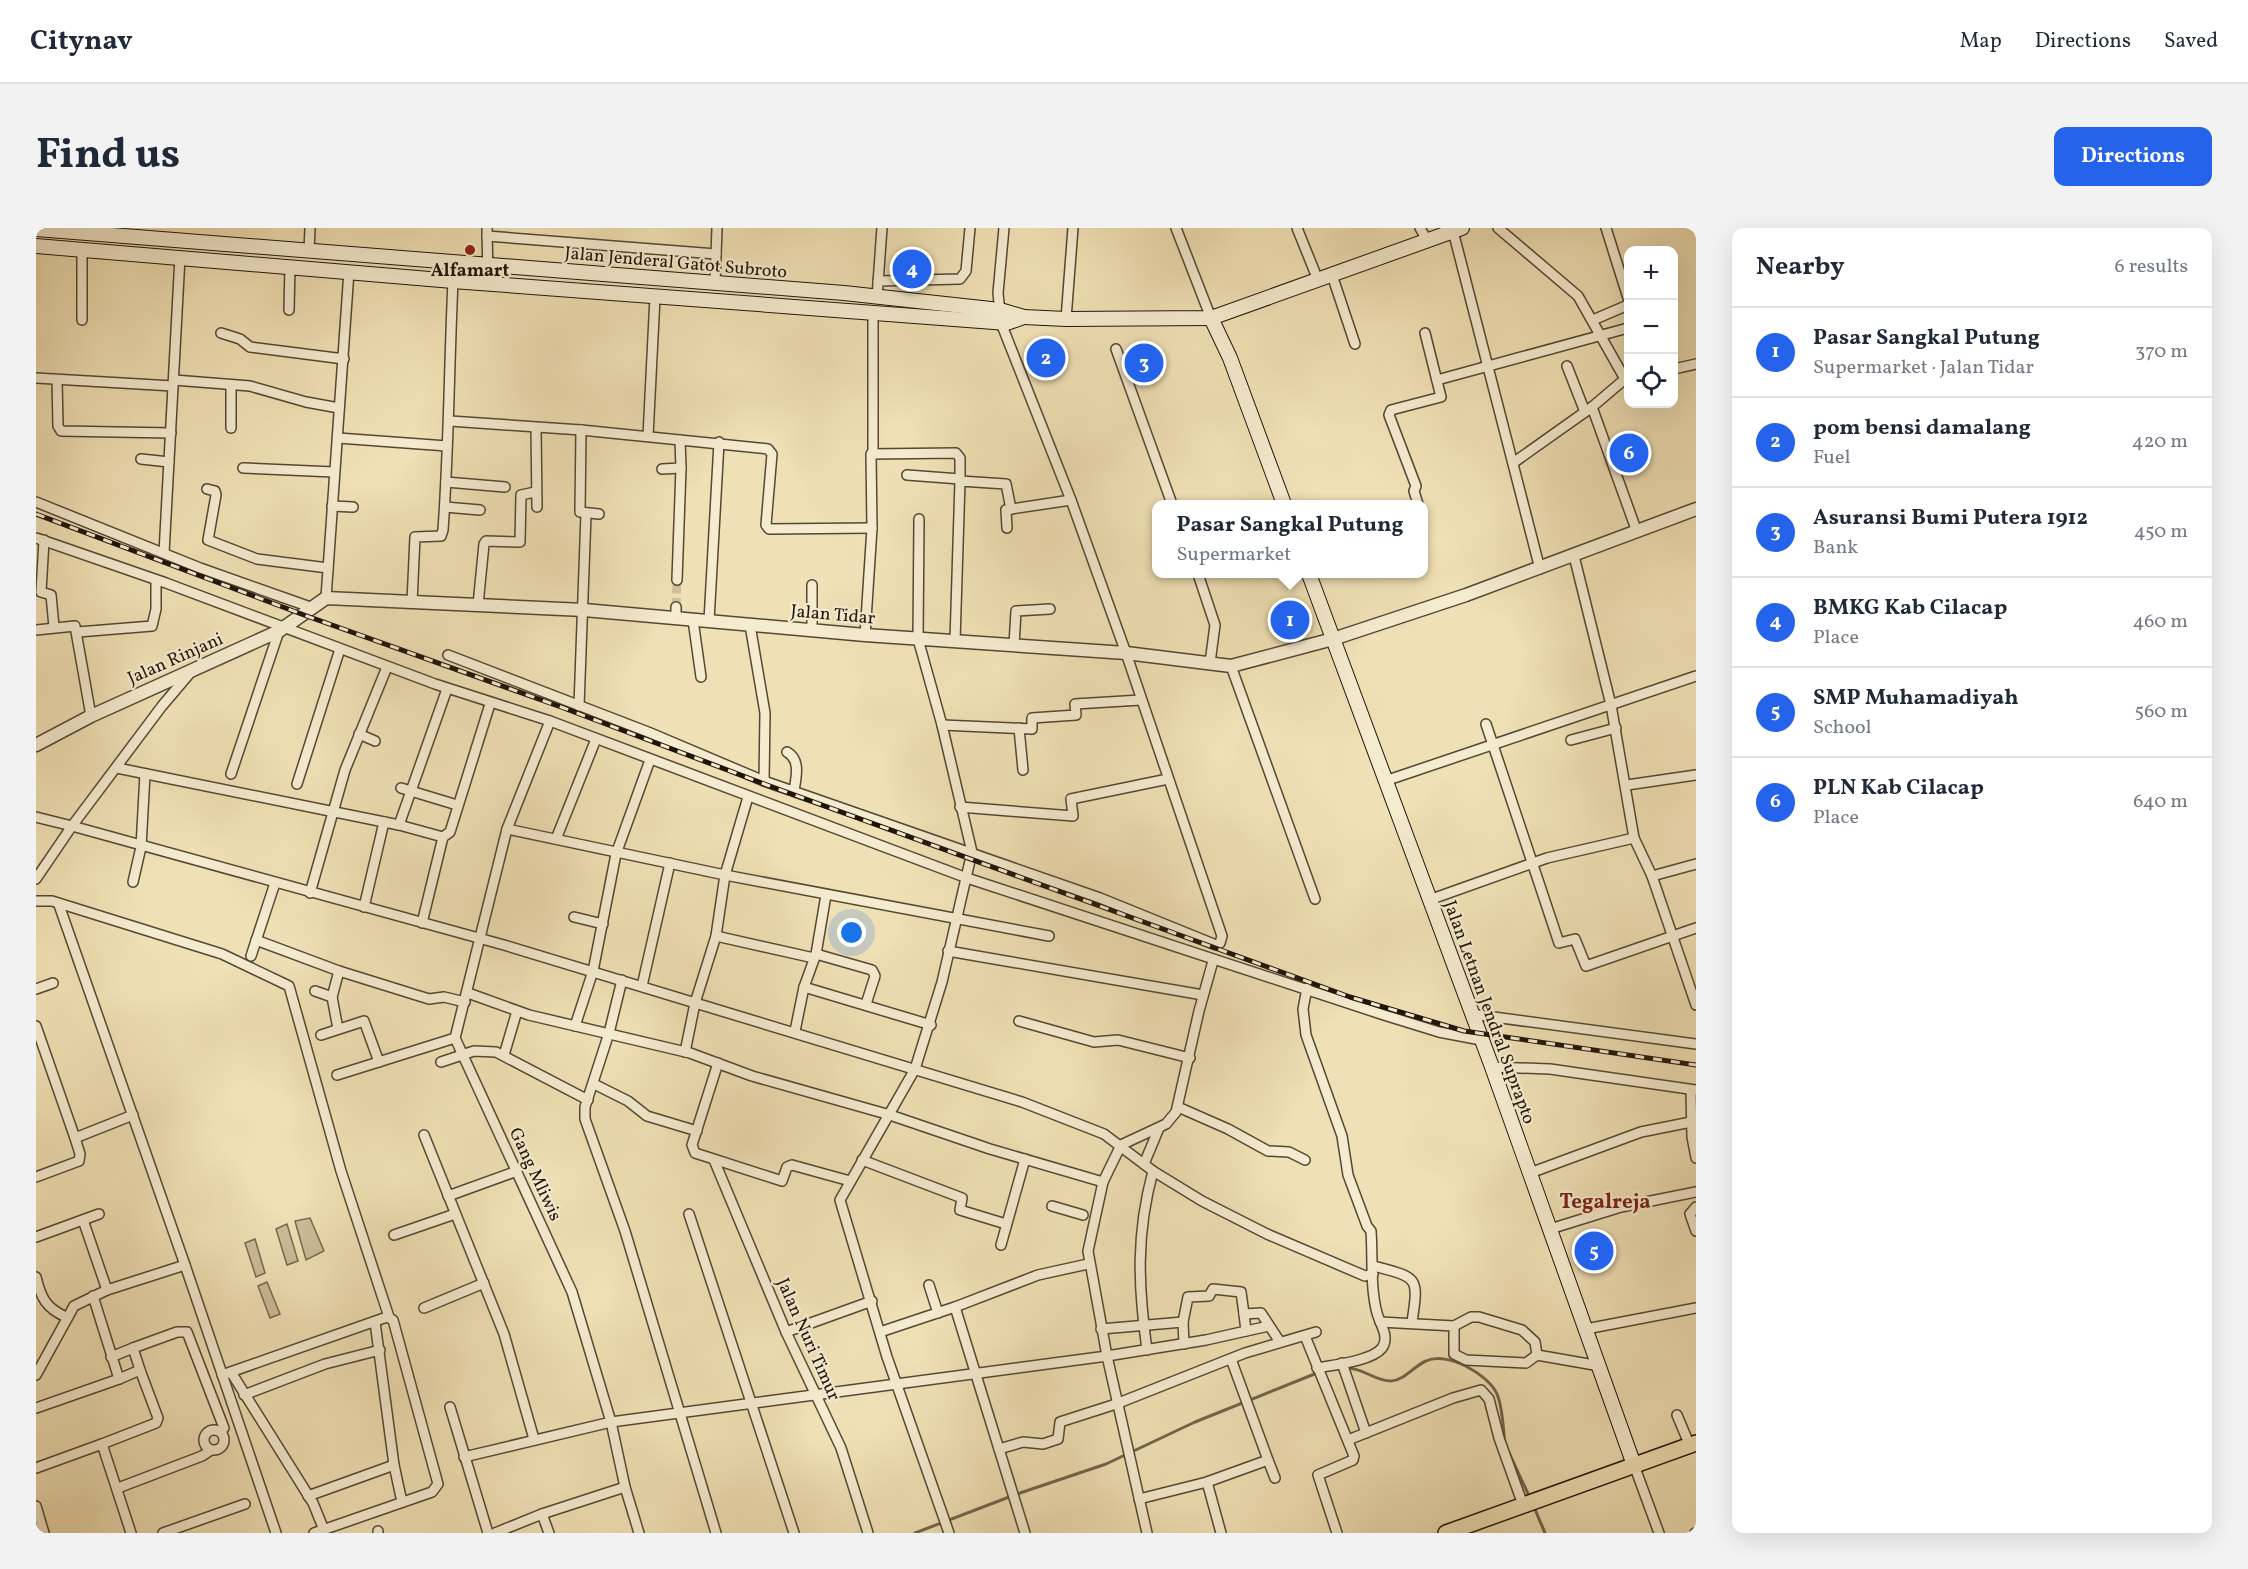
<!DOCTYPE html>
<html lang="en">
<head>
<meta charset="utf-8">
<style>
  body { margin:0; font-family:Vollkorn,serif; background:#f2f2f3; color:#1f2937 }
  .controls { position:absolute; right:18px; top:18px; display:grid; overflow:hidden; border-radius:12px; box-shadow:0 6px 24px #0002 }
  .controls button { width:54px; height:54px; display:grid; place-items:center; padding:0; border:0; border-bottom:2px solid #e0e1e3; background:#fff; color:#1f2937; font:30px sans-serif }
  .you { position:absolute; left:816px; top:705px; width:21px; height:21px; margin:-15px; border:4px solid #fff; border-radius:50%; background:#1a73e8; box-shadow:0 0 0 9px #1a73e833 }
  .badge { display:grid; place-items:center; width:39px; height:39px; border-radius:50%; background:#2563eb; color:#fff; font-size:20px; font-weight:700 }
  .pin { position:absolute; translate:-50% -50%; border:3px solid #fff; box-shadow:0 2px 6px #0006 }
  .popup { position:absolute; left:1116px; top:272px; width:276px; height:78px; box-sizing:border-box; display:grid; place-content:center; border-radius:12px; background:#fff; filter:drop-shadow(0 2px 4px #0005); font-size:20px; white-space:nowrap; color:#747a83 }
  .popup b { font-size:22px; color:#1f2937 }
  .popup::after { content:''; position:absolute; left:50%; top:100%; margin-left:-12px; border:12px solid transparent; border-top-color:#fff }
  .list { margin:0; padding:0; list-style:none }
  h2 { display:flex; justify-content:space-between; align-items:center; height:78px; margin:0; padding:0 24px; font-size:26px }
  h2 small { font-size:20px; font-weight:400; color:#747a83 }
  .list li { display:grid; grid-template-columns:39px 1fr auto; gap:18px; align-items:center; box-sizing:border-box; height:90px; padding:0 24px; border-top:2px solid #e0e1e3 }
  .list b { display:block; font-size:22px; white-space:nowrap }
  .list p { margin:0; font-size:20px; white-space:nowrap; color:#747a83 }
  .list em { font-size:20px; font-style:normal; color:#747a83 }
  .icon { flex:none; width:33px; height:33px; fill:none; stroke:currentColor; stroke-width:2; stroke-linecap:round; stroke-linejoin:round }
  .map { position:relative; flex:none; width:1660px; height:1305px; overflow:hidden; border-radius:12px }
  header { display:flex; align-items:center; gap:36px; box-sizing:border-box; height:84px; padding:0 30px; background:#fff; border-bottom:2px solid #e0e1e3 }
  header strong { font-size:28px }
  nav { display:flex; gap:33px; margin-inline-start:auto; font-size:21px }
  .intro { display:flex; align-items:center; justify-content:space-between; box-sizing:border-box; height:144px; padding:0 36px }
  h1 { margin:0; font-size:42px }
  .button { padding:15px 27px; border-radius:12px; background:#2563eb; color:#fff; font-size:21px; font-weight:700 }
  main { display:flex; gap:36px; padding:0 36px }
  aside { flex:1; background:#fff; border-radius:12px; box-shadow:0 6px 24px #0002 }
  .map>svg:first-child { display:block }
</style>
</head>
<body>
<header>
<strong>Citynav</strong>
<nav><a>Map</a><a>Directions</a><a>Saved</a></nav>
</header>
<div class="intro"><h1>Find us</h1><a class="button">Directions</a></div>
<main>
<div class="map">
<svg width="1660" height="1305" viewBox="0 0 1660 1305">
  <rect width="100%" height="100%" fill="#f0e0b5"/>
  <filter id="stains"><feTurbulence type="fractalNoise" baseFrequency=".00333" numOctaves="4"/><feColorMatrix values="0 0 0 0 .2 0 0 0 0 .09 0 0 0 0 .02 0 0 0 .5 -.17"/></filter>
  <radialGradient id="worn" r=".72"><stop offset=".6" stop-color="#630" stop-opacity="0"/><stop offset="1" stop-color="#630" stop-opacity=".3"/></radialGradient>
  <!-- green -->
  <g fill="#cdbd98" stroke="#766850" stroke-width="1.5">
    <path d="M274,990l14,33 -18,9 -11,-39z"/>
    <path d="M251,996l11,37 -11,4 -11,-36z"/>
    <path d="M219,1011l10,34 -9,4 -11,-34z"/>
    <path d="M231,1054l13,32 -10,4 -12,-32z"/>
  </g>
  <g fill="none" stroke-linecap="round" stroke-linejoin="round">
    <!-- stream -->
    <g stroke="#72654d" stroke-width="3">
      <path d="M1311,1140c16,0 28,13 44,13 14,-1 23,-15 35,-20 21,-10 62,13 71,33 6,14 6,35 8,50"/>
      <path d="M1473,1225l21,45"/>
      <path d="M1498,1279l11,26"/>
      <path d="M879,1305l102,-39 89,-30 89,-42 122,-49"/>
    </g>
    <!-- minor-tunnel -->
    <path stroke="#d1c19b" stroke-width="9" stroke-dasharray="9 4.5" stroke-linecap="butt" d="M640,379l1,-27"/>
    <!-- minor casing -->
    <g stroke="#544734" stroke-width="12">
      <g id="minor">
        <path d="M451,0l1,55"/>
        <path d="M1140,0l35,90"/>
        <path d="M1261,0l21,52"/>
        <path d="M1384,0l7,12"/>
        <path d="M1462,0l80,68 47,83 -33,28 -79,56"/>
        <path d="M1570,0l22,70"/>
        <path d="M1417,3l87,338"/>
        <path d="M451,8l229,18"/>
        <path d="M46,22v70"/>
        <path d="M273,24l1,-24"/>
        <path d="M1296,47l23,69"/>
        <path d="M842,53l82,-2 6,-8 4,-43"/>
        <path d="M679,55l2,-55"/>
        <path d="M841,69l5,-69"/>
        <path d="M253,82l1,-44"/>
        <path d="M1030,91l7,-91"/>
        <path d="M1557,92l35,-15"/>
        <path d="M185,105l19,6 10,8 94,12"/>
        <path d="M1080,121l56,155"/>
        <path d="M1531,138l18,46"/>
        <path d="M1638,141l22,-5"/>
        <path d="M0,150l137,8"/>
        <path d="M21,152l1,46 3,5 110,2"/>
        <path d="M138,152l76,6 56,16 33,6"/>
        <path d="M1401,152l191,-52"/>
        <path d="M1556,179l45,125"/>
        <path d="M414,193l131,9 187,19 4,5 -6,71 3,4 103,-1"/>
        <path d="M195,200v-43"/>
        <path d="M500,200l1,79"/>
        <path d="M545,202l-1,82 19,2"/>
        <path d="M612,208l7,-139"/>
        <path d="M302,210l109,8"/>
        <path d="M837,225v-140"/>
        <path d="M105,231l28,3"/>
        <path d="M207,240l91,4"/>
        <path d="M626,241l19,-1 -1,-28"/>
        <path d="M871,247l53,4"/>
        <path d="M410,254l59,5"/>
        <path d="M171,261l8,2 1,4 -8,45 49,19 71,9"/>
        <path d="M0,274l164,66 113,40"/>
        <path d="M1382,276l-4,-13 2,-5 -27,-71 2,-5 50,-13 -16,-64"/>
        <path d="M296,278l21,1"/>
        <path d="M409,279l35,3"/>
        <path d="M883,291l-1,120 24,86 30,127 -30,130 -27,87 -75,131 47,157 62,176"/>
        <path d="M971,300l-1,-18 5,-1"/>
        <path d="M0,310l130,45 269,101 115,37 417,157 417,137 55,17 42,8"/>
        <path d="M8,312l-3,52 10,3 3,32"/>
        <path d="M128,325l16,-296"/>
        <path d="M1538,328l37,149 23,133 18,38 44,129"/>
        <path d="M1162,346l17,51 -5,38"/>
        <path d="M641,352l4,-112"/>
        <path d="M290,370l23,-327"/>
        <path d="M376,374l3,-65 26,-1 2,-6c6,-83 6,-165 10,-249"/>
        <path d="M442,377l6,-61 2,-3 34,1 1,-47 14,-3"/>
        <path d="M640,390v-11"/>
        <path d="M657,392l8,57"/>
        <path d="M673,393l10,-179"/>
        <path d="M714,397l15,88 -1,68"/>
        <path d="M0,402l39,-4 16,90"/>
        <path d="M776,402v-45"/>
        <path d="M42,404l74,-6 4,-17v-29"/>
        <path d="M829,407l7,-107 -1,-74 85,-1 4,5v23"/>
        <path d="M919,413l5,-160 46,3 5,25 60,-9"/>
        <path d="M978,417l2,-34 34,-2"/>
        <path d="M412,427l200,77 116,49 336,117 116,47 4,-2 2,-7 -96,-283 -55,-153 -70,-177 -3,-30 6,-65"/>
        <path d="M1195,438l84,233"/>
        <path d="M154,445l-28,33 -90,120 432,119 518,157 82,32 49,37 49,30 65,33 98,42 8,-2"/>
        <path d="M543,478l7,-192"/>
        <path d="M514,493l-43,108 -52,209 117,254 39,130 14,65 14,46"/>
        <path d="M1450,496l73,219 16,-4 11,27 110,-38"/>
        <path d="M906,497l90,4v-11l44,-3 -1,-11 66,-4"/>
        <path d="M983,500l4,42"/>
        <path d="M323,506l16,7"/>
        <path d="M1535,512l45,-12"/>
        <path d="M751,524c14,8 9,25 7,39"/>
        <path d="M81,540l282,57 44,12"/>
        <path d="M195,546l48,-143"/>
        <path d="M1349,553l311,-105"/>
        <path d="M261,556l43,-135"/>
        <path d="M1591,557l69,-10"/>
        <path d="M365,560l56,17"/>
        <path d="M924,579l113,9 -2,-17 97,-20"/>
        <path d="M0,589l36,9 -36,53"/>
        <path d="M363,597l48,-136"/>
        <path d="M471,601l218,46 324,61"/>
        <path d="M520,611l40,-100"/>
        <path d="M1616,648l44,-12"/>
        <path d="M97,654l8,-35 4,-73"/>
        <path d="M274,665l35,-123 42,-103"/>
        <path d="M1393,672l118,-42 87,-20"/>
        <path d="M0,673h16l170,53 67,32 52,185 48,146"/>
        <path d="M23,677l126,360 91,268"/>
        <path d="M328,679l20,-85"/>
        <path d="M538,689l29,7"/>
        <path d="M386,695l21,-86 7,-5 40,-128"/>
        <path d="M680,708l98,22"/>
        <path d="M220,712l83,31 90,28 15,-2 21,5"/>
        <path d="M912,723l255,44"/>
        <path d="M780,726l56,16 3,6 -9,28"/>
        <path d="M215,728l24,-73"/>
        <path d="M586,752l-13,53 -24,74v12l40,112 91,302"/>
        <path d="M606,758l28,-123"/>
        <path d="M768,759l127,38"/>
        <path d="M1271,760l-4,21 3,26 36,101 6,39 19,51 4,5c2,27 -1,56 6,82 3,11 13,24 5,35 -10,13 -49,17 -65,20"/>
        <path d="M0,761l17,-6"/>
        <path d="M279,763l17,6 6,32"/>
        <path d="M432,765l61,22 161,38 62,23 138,39 100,34 113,33 -15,69 19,105 99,-16 40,-9 -2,-17 17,-1 19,29"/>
        <path d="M296,769l7,-26"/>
        <path d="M1435,786l225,30"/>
        <path d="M983,793l75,21 24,-2 72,18"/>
        <path d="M0,798l39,112 58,-23"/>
        <path d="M539,798l18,-55 23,-117 34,-94"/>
        <path d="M759,803l9,-44 12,-33 10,-59"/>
        <path d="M285,807l43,-14 15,41"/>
        <path d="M649,824l10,-49 21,-67 9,-61 23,-78"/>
        <path d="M468,827l13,-44"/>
        <path d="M405,834l33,-11 22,1 92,48"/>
        <path d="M682,835l-26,82 3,8 87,28 5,-14 5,-2 58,16"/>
        <path d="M1456,839l58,2 146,21"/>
        <path d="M301,847l118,-37"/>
        <path d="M558,856l34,17 19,15 50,15"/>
        <path d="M1655,862l1,47 4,21"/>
        <path d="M1142,879l50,22 40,22 21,1 16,8"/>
        <path d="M388,907l80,199 30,105"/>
        <path d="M678,932l72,172 55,116 27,85"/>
        <path d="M826,932l100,38 -2,12 46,14"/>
        <path d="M1108,936l15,-36"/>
        <path d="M1494,945l111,-41 50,-10"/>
        <path d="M0,949l43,-16 1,-7 -5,-16"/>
        <path d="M1067,954l18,-37 45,-21 10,-12 23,-101 14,-50"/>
        <path d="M412,968l69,-25"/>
        <path d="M1016,978l31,9"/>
        <path d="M1660,979l-6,7 6,17"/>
        <path d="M653,986l105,319"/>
        <path d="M47,992l24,70"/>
        <path d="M1514,1001l71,-22 75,-15"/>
        <path d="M358,1007l61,-21"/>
        <path d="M0,1009l63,-23"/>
        <path d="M965,1017l24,-86"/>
        <path d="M1338,1038c44,12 45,10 38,56"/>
        <path d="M0,1049c5,21 10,31 30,40"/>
        <path d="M893,1057l9,28"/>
        <path d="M57,1068l26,83 21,-9 18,48 -2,5 -54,21 29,89"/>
        <path d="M919,1079l83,-32 50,-11"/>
        <path d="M388,1080l60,-25"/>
        <path d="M1147,1094l1,22"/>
        <path d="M1344,1094l74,4v28l12,6 60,3 11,-8 63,11"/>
        <path d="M1418,1098l17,-9h8l43,13 13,12 2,13"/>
        <path d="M1065,1101l82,-7 5,-25 21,-1 4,-7 28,3 3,22"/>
        <path d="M1550,1101l110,-21"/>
        <path d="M1210,1103l23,-5"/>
        <path d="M750,1104l86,-31"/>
        <path d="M844,1104l75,-25 70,226"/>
        <path d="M1269,1108l49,120 -1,4 -35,15 19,58"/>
        <path d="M97,1120l44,-16h10l37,96"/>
        <path d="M1111,1122c-9,-65 -11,-116 6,-179"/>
        <path d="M75,1129l22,-9 7,22"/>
        <path d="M1306,1135l24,70"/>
        <path d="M195,1144l82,131 11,27"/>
        <path d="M0,1147l38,-69 33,-16 78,-25"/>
        <path d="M186,1147l165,-58 6,3 45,164 -6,8 -118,41"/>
        <path d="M208,1167l81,-31 55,-14"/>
        <path d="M414,1179l38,126"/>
        <path d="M0,1180l83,-29"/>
        <path d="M1641,1187l13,31"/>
        <circle cx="178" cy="1212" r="10"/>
        <path d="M1312,1212l105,-42 28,-8 8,9 10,39 24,67"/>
        <path d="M963,1221l24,-7 20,2 15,-5 2,-17 56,-18 129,-51 71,-21"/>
        <path d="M428,1229l147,-35 496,-66 40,177"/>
        <path d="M1232,1232l7,18"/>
        <path d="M358,1237l8,37"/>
        <path d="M1598,1237l25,68"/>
        <path d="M0,1240l66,-24"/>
        <path d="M1171,1254l14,51"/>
        <path d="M82,1260l84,-32 9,-6"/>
        <path d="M272,1268l86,-31 -19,-143"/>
        <path d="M1103,1271l68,-17 61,-22 -37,-101"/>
        <path d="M0,1278l8,27"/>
        <path d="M506,1286l7,19"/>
        <path d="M342,1303v2"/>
        <path d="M127,1305l82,-29"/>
        <path d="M459,1305l47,-19 83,-27"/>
        <path d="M1659,1305h1"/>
      </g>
    </g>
    <!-- tertiary casing -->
    <g stroke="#544734" stroke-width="15">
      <path id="tertiary" d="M0,517l55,-29 188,-85 47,-33 258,12 281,25 261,18 105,13 102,-27 133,-44 230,-86"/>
    </g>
    <!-- secondary casing -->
    <g stroke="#201409" stroke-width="16">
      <g id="secondary">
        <path d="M0,1l808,64 156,17 24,7 42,2 145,-1 251,-90"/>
        <path d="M0,18l417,35 554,42 17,-6"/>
        <path d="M1175,90l19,40 54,146"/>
        <path d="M1273,346l183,493 142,398"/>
      </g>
    </g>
    <!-- trunk casing -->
    <g stroke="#201409" stroke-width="18">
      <path id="trunk" d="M1410,1305l250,-90"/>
    </g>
    <!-- minor -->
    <use href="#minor" stroke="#f5ebcf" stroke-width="9"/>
    <!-- tertiary -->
    <use href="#tertiary" stroke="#f5ebcf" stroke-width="12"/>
    <!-- secondary -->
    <use href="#secondary" stroke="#f5ebcf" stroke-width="14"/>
    <!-- trunk -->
    <use href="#trunk" stroke="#f0e0b5" stroke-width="15"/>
    <!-- rail casing -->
    <g stroke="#201409" stroke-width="5">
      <path id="rail" d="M0,286l268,101 257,92 206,78 583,212 114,34 232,34"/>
    </g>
    <!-- rail -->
    <use href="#rail" stroke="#f5ebcf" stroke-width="3" stroke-dasharray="9" stroke-linecap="butt"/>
  </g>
  <!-- markers -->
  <circle fill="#8f2418" stroke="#f5ebcf" stroke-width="2" cx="434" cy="22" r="6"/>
  <g text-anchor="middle" stroke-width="4.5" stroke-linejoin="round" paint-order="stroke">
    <!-- street labels -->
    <g font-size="18" fill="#201409" stroke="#f5ebcf">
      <text transform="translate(640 34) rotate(5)" y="6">Jalan Jenderal Gatot Subroto</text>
      <text transform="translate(797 386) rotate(5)" y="6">Jalan Tidar</text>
      <text transform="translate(139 430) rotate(-24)" y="6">Jalan Rinjani</text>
      <text transform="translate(1454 784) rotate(70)" y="6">Jalan Letnan Jendral Suprapto</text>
      <text transform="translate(500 946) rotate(65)" y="6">Gang Mliwis</text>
      <text transform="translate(773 1111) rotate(66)" y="6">Jalan Nuri Timur</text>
    </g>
    <!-- poi labels -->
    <g font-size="18" font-weight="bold" fill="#201409" stroke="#f5ebcf">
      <text x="434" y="48">Alfamart</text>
    </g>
    <!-- quarter labels -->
    <g font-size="21" font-weight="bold" fill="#7a1f14" stroke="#f5ebcf">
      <text x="1569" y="980">Tegalreja</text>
    </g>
  </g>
  <rect width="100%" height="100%" filter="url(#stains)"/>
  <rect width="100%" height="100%" fill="url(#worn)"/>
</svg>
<div class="controls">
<button>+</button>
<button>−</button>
<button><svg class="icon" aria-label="locate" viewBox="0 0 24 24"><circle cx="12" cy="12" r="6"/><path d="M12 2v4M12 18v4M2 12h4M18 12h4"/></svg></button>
</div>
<div class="you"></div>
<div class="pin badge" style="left:1254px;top:392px">1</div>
<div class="popup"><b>Pasar Sangkal Putung</b>Supermarket</div>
<div class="pin badge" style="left:1010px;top:130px">2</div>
<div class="pin badge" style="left:1108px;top:135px">3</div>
<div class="pin badge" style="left:876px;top:41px">4</div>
<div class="pin badge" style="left:1558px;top:1023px">5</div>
<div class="pin badge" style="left:1593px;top:225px">6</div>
</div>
<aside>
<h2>Nearby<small>6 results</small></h2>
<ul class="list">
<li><span class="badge">1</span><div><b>Pasar Sangkal Putung</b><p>Supermarket · Jalan Tidar</p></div><em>370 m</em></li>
<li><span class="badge">2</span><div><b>pom bensi damalang</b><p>Fuel</p></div><em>420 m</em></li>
<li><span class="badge">3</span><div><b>Asuransi Bumi Putera 1912</b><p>Bank</p></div><em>450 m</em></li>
<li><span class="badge">4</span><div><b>BMKG Kab Cilacap</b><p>Place</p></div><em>460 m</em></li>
<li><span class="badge">5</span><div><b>SMP Muhamadiyah</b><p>School</p></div><em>560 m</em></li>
<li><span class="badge">6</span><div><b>PLN Kab Cilacap</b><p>Place</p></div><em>640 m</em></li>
</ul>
</aside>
</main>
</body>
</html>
